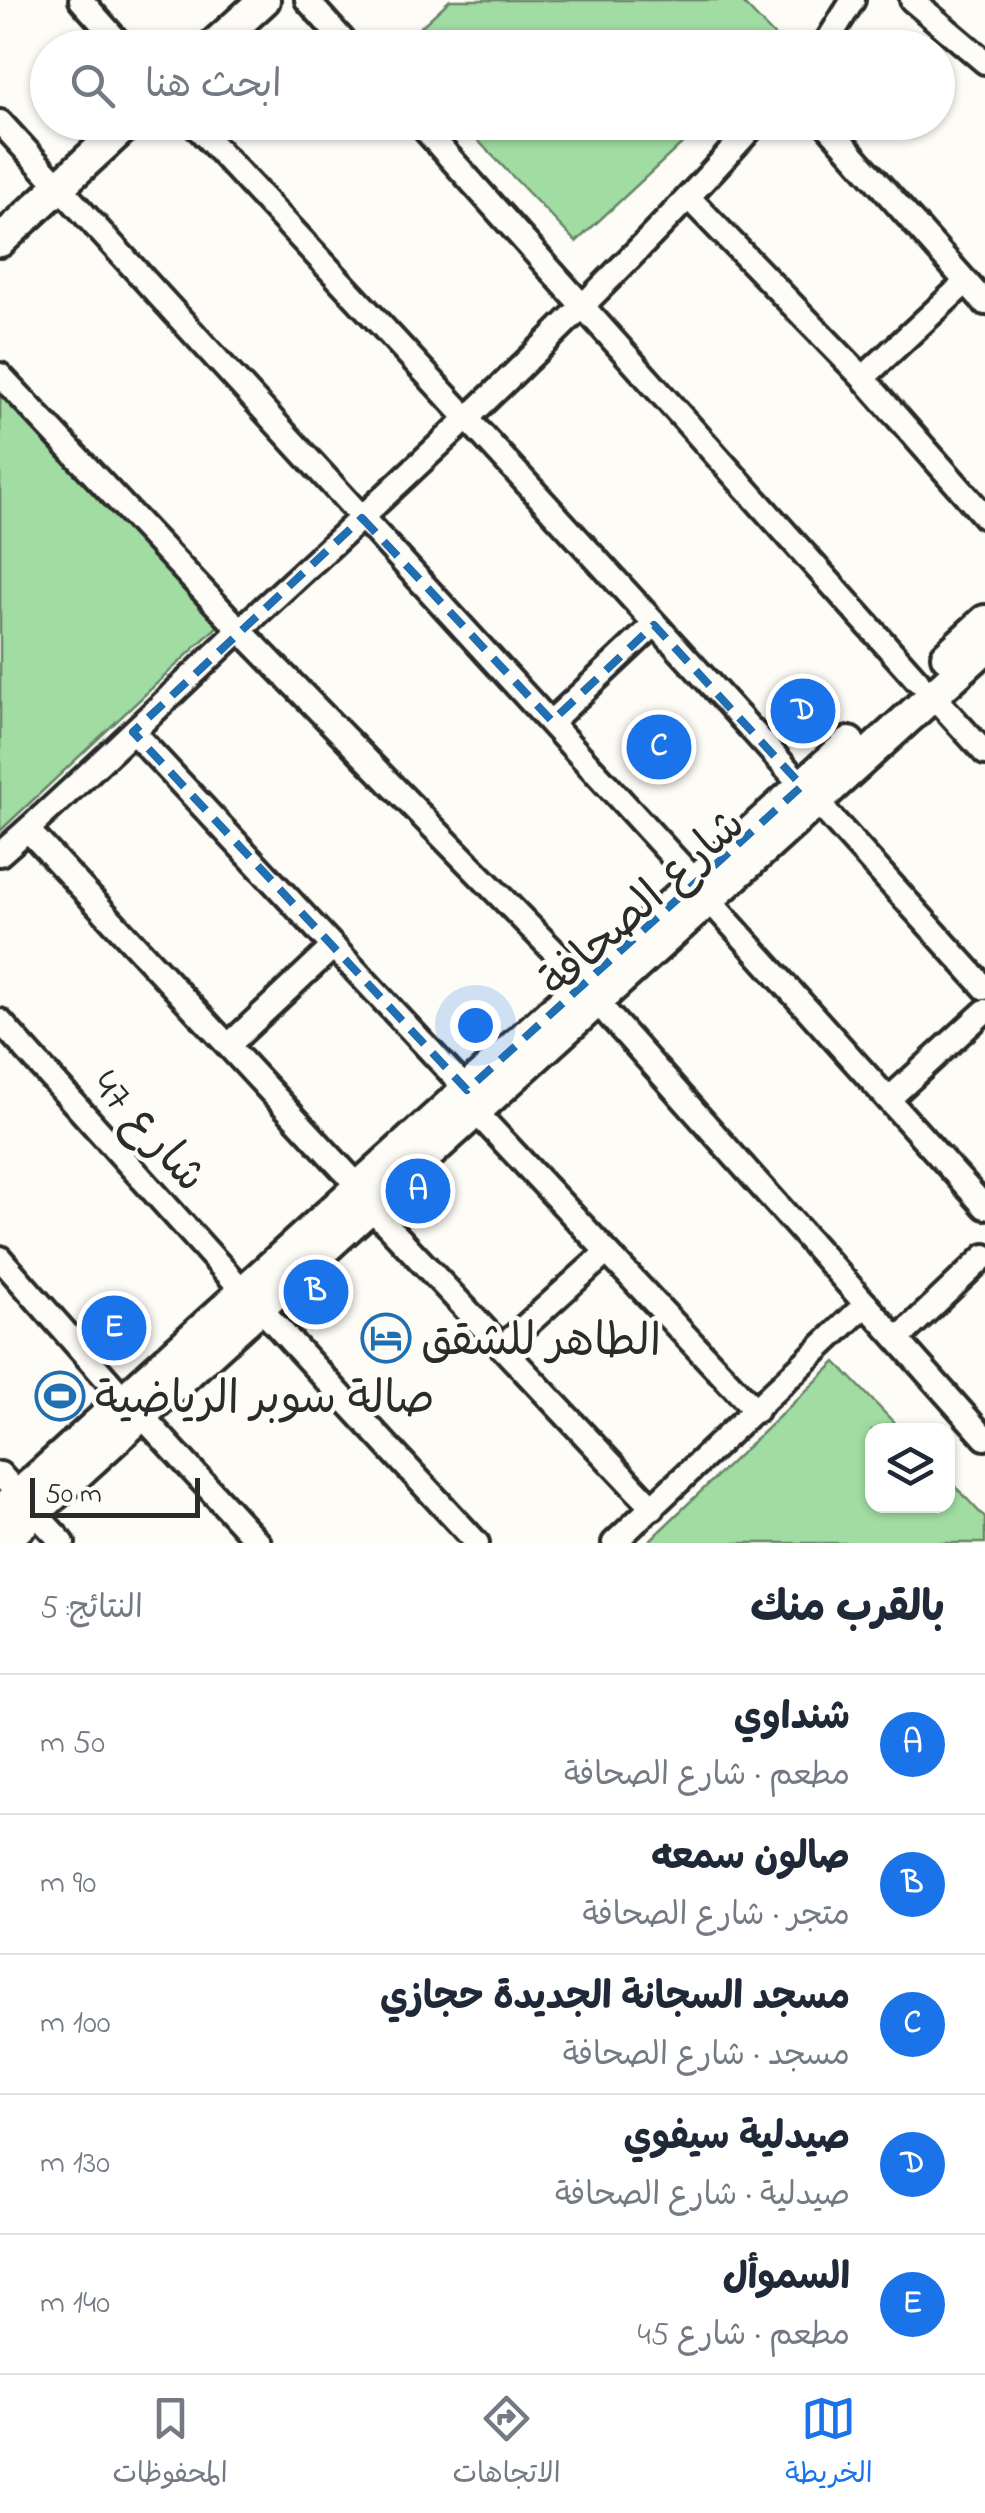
<!DOCTYPE html>
<html lang="ar">
<head>
<meta charset="utf-8">
<style>
  body { margin:0; font-family:"Indie Flower","Playpen Sans Arabic",sans-serif; background:#f2f2f3; color:#1f2937; direction:rtl }
  .controls { position:absolute; right:30px; bottom:30px; display:grid; overflow:hidden; border-radius:20px; box-shadow:0 2px 8px #0004 }
  .controls button { width:90px; height:90px; display:grid; place-items:center; padding:0; border:0; border-bottom:2px solid #e0e1e3; background:#fff; color:#1f2937; font:50px sans-serif }
  .scale { position:absolute; left:30px; bottom:25px; width:170px; box-sizing:border-box; padding-left:10px; border:5px solid #2b2b2b; border-top:0; font-size:28px; line-height:35px; white-space:nowrap; color:#2b2b2b; -webkit-text-stroke:8px #fdfcf7; paint-order:stroke }
  .you { position:absolute; left:475px; top:1025px; width:35px; height:35px; margin:-25px; border:8px solid #fff; border-radius:50%; background:#1a73e8; box-shadow:0 0 0 15px #1a73e833 }
  .badge { display:grid; place-items:center; width:65px; height:65px; border-radius:50%; background:#1a73e8; color:#fff; font-size:32px; font-weight:700 }
  .pin { position:absolute; translate:-50% -50%; border:5px solid #fff; box-shadow:0 2px 10px #0006 }
  .list { margin:0; padding:0; list-style:none }
  h2 { display:flex; justify-content:space-between; align-items:center; height:130px; margin:0; padding:0 40px; font-size:42px }
  h2 small { font-size:32px; font-weight:400; color:#747a83 }
  .list li { display:grid; grid-template-columns:65px 1fr auto; gap:30px; align-items:center; box-sizing:border-box; height:140px; padding:0 40px; border-top:2px solid #e0e1e3 }
  .list b { display:block; font-size:38px; white-space:nowrap }
  .list p { margin:0; font-size:32px; white-space:nowrap; color:#747a83 }
  .list em { font-size:32px; font-style:normal; color:#747a83 }
  .icon { flex:none; width:55px; height:55px; fill:none; stroke:currentColor; stroke-width:2; stroke-linecap:round; stroke-linejoin:round }
  .map { position:relative; flex:none; width:985px; height:1543px; overflow:hidden; direction:ltr }
  .search { position:absolute; background:#fff; box-shadow:0 2px 8px #0004; left:30px; right:30px; top:30px; height:110px; display:flex; align-items:center; gap:25px; box-sizing:border-box; padding:0 35px; border-radius:55px; color:#747a83; font-size:38px }
  .sheet { height:830px; background:#fff }
  nav { display:flex; justify-content:space-around; align-items:center; box-sizing:border-box; height:140px; border-top:2px solid #e0e1e3; background:#fff; font-size:28px; color:#747a83 }
  nav a { display:grid; justify-items:center; gap:5px }
  nav .on { color:#1a73e8 }
  .map>svg:first-child { display:block }
</style>
</head>
<body>
<div class="map">
<svg width="985" height="1543" viewBox="0 0 985 1543">
  <rect width="100%" height="100%" fill="#fdfcf7"/>
  <filter id="ink" filterUnits="userSpaceOnUse"><feTurbulence type="fractalNoise" baseFrequency=".01" numOctaves="2"/><feDisplacementMap in="SourceGraphic" scale="20" xChannelSelector="R" yChannelSelector="G"/><feConvolveMatrix kernelMatrix="1 2 1 2 8 2 1 2 1" color-interpolation-filters="sRGB"/></filter>
  <g filter="url(#ink)">
    <!-- green -->
    <g fill="#a1dca2" stroke="#668466" stroke-width="2.5">
      <path d="M450,0h290l45,47h-386z"/>
      <path d="M461,123h243l-128,119z"/>
      <path d="M0,389l219,236 -219,206z"/>
      <path d="M836,1362l65,68h-29v76h76v-27l37,39v25h-338z"/>
    </g>
    <g fill="none" stroke-linecap="round" stroke-linejoin="round">
      <!-- street casing -->
      <g stroke="#2b2b2b" stroke-width="30">
        <g id="street">
          <path d="M81,0l43,48"/>
          <path d="M307,0l43,48"/>
          <path d="M912,0l73,62"/>
          <path d="M823,48l30,-48"/>
          <path d="M0,122l695,759"/>
          <path d="M192,122c268,286 531,575 793,866"/>
          <path d="M418,122l500,559"/>
          <path d="M824,122l161,181"/>
          <path d="M689,198l174,180 122,139"/>
          <path d="M0,375l240,255 345,353"/>
          <path d="M863,378l103,-96"/>
          <path d="M933,696l52,57"/>
          <path d="M552,721l102,-96"/>
          <path d="M133,732l334,358"/>
          <path d="M28,830l331,357"/>
          <path d="M0,854c88,-77 170,-159 255,-238 173,-159 345,-318 502,-494"/>
          <path d="M709,900l276,307"/>
          <path d="M597,1002l388,436"/>
          <path d="M0,1021l243,270"/>
          <path d="M230,1044l103,-97"/>
          <path d="M889,1099l96,-88"/>
          <path d="M475,1111l281,300"/>
          <path d="M371,1208l282,300"/>
          <path d="M0,1258l124,141"/>
          <path d="M261,1309l216,234"/>
          <path d="M898,1339l87,-83"/>
          <path d="M502,1347l105,-95"/>
          <path d="M143,1417l116,126"/>
          <path d="M0,1474l19,21"/>
          <path d="M35,1513l28,30"/>
          <path d="M614,1543l252,-239"/>
        </g>
      </g>
      <!-- secondary casing -->
      <g stroke="#2b2b2b" stroke-width="38">
        <g id="secondary">
          <path d="M211,48l53,-48"/>
          <path d="M0,241l129,-119"/>
          <path d="M947,656l38,-35"/>
          <path d="M0,1512l849,-769"/>
          <path d="M1,1543l984,-895"/>
        </g>
      </g>
      <!-- street -->
      <use href="#street" stroke="#fdfcf7" stroke-width="22"/>
      <!-- secondary -->
      <use href="#secondary" stroke="#fdfcf7" stroke-width="30"/>
    </g>
  </g>
  <!-- marked area -->
  <path fill="none" stroke="#1f6fb2" stroke-width="8" stroke-dasharray="20 12" stroke-linejoin="round" d="M362,518l190,203 102,-96 148,161 -335,304 -334,-358z"/>
  <!-- icons -->
  <defs>
    <g id="hotel-ring" transform="scale(2.5)"><circle r="9.5" fill="#fdfcf7" stroke="#1f6fb2" stroke-width="1.5"/><path d="M-6-4.5h1.5V1H6V5H4.5V3h-9V5H-6ZM-4 0a1.8 1.8 0 1 1 3.6 0ZM.5 0V-2.5h3Q6-2.5 6 0Z" fill="#1f6fb2"/></g>
    <g id="stadium-ring" transform="scale(2.5)"><circle r="9.5" fill="#fdfcf7" stroke="#1f6fb2" stroke-width="1.5"/><path d="M0-5a6.5 5 0 1 0 0 10a6.5 5 0 1 0 0-10ZM-3.5-1.8h7v3.6h-7Z" fill="#1f6fb2"/></g>
  </defs>
  <g fill-rule="evenodd">
    <use href="#hotel-ring" x="386" y="1338"/>
    <use href="#stadium-ring" x="60" y="1396"/>
  </g>
  <g text-anchor="middle" stroke-width="9" stroke-linejoin="round" paint-order="stroke">
    <!-- street labels -->
    <g font-size="45" fill="#2b2b2b" stroke="#fdfcf7">
      <text transform="translate(641 901) rotate(-42)" y="16">شارع الصحافة</text>
      <text transform="translate(151 1129) rotate(48)" y="16">شارع 47</text>
    </g>
    <!-- poi labels -->
    <g font-size="45" fill="#2b2b2b" stroke="#fdfcf7" text-anchor="start">
      <text x="421" y="1354">الطاهر للشقق</text>
      <text x="95" y="1412">صالة سوبر الرياضية</text>
    </g>
  </g>
</svg>
<div class="controls">
<button><svg class="icon" aria-label="layers" viewBox="0 0 24 24"><path d="M12 4l9 5-9 5-9-5zM3 14l9 5 9-5"/></svg></button>
</div>
<div class="scale">50 m</div>
<div class="you"></div>
<div class="pin badge" style="left:418px;top:1191px">A</div>
<div class="pin badge" style="left:316px;top:1292px">B</div>
<div class="pin badge" style="left:659px;top:747px">C</div>
<div class="pin badge" style="left:803px;top:711px">D</div>
<div class="pin badge" style="left:114px;top:1328px">E</div>
<div class="search"><svg class="icon" aria-label="search" viewBox="0 0 24 24"><circle cx="10" cy="10" r="6"/><path d="M15 15l6 6"/></svg>ابحث هنا</div>
</div>
<section class="sheet">
<h2>بالقرب منك<small>النتائج: 5</small></h2>
<ul class="list">
<li><span class="badge">A</span><div><b>شنداوي</b><p>مطعم · شارع الصحافة</p></div><em>50 m</em></li>
<li><span class="badge">B</span><div><b>صالون سمعه</b><p>متجر · شارع الصحافة</p></div><em>90 m</em></li>
<li><span class="badge">C</span><div><b>مسجد السجانة الجديدة حجازي</b><p>مسجد · شارع الصحافة</p></div><em>100 m</em></li>
<li><span class="badge">D</span><div><b>صيدلية سيفوي</b><p>صيدلية · شارع الصحافة</p></div><em>130 m</em></li>
<li><span class="badge">E</span><div><b>السموأل</b><p>مطعم · شارع 45</p></div><em>140 m</em></li>
</ul>
</section>
<nav>
<a class="on"><svg class="icon" aria-label="map" viewBox="0 0 24 24"><path d="M3 6l6-2 6 2 6-2v14l-6 2-6-2-6 2zM9 4v14M15 6v14"/></svg>الخريطة</a>
<a><svg class="icon" aria-label="directions" viewBox="0 0 24 24"><path d="M12 3l9 9-9 9-9-9zM9 14v-3h6M13 9l2 2-2 2"/></svg>الاتجاهات</a>
<a><svg class="icon" aria-label="saved" viewBox="0 0 24 24"><path d="M7 4h10v16l-5-4-5 4z"/></svg>المحفوظات</a>
</nav>
</body>
</html>
